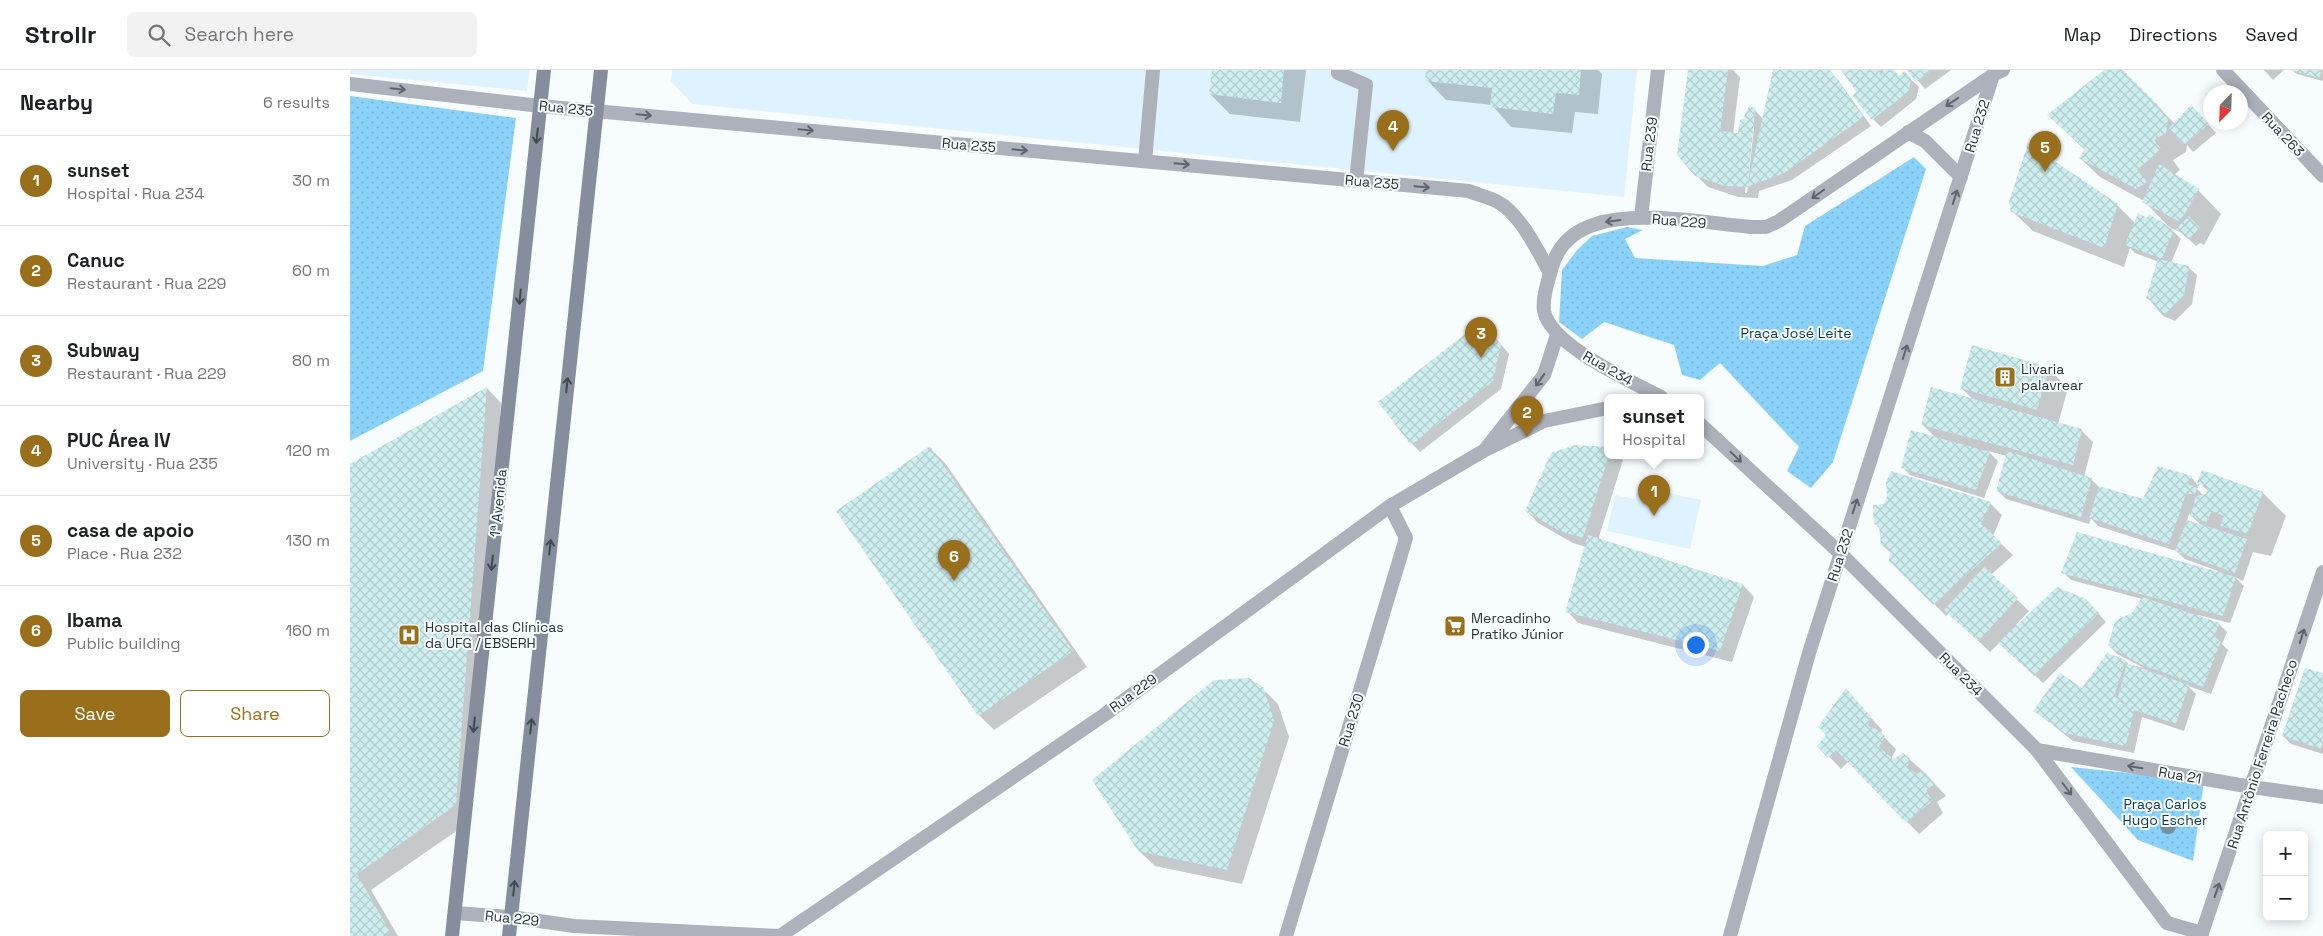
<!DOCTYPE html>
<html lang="en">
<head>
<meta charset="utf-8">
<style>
  body { margin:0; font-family:"Space Grotesk",sans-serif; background:#f2f2f2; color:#202124 }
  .controls { position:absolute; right:15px; bottom:15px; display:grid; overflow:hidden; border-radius:8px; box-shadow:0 2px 12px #0003 }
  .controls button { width:45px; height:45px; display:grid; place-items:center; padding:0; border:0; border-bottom:1px solid #e0e0e0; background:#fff; color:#202124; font:25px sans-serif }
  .compass { position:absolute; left:1853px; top:15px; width:45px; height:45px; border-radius:50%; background:#fff; box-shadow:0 2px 12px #0003; rotate:203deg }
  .you { position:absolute; left:1345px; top:574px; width:18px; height:18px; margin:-12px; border:4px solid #fff; border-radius:50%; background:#1a73e8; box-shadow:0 0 0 8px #1a73e833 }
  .badge { display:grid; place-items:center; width:32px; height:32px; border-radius:50%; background:#996f1c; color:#fff; font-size:16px; font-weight:700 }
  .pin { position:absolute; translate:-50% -41px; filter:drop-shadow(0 1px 2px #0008) }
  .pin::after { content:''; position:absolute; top:26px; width:18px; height:15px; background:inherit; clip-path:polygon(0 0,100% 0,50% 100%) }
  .popup { position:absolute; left:1254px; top:324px; width:100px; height:65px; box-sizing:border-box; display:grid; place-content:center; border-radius:8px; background:#fff; filter:drop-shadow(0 1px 4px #0005); font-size:16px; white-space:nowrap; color:#757577 }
  .popup b { font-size:19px; color:#202124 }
  .popup::after { content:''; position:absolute; left:50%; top:100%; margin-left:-10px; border:10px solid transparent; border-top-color:#fff }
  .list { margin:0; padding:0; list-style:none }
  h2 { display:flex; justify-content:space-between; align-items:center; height:65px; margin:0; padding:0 20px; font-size:21px }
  h2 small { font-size:16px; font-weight:400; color:#757577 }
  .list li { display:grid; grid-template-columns:32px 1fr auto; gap:15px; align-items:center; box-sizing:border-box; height:90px; padding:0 20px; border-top:1px solid #e0e0e0 }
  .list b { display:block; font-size:19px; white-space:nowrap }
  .list p { margin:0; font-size:16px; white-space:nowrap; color:#757577 }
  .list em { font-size:16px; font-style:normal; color:#757577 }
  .actions { display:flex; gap:10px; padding:15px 20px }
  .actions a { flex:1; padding:11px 0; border:1px solid #996f1c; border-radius:8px; text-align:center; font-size:18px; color:#996f1c }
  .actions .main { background:#996f1c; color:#fff }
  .icon { flex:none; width:28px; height:28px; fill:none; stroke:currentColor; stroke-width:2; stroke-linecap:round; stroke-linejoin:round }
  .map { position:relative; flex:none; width:1973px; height:866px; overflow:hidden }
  header { display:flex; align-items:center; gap:30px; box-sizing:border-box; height:70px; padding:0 25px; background:#fff; border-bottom:1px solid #e0e0e0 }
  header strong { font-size:24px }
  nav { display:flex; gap:28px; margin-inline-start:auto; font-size:18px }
  .search { width:350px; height:45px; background:#f2f2f2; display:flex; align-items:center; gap:12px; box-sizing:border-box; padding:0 18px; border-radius:8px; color:#757577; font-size:19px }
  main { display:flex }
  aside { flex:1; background:#fff }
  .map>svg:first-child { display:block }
</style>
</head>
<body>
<header>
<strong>Strollr</strong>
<div class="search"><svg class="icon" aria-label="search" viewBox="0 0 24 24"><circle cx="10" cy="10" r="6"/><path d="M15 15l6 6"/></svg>Search here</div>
<nav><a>Map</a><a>Directions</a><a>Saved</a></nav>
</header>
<main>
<aside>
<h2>Nearby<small>6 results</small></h2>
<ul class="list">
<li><span class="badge">1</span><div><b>sunset</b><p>Hospital · Rua 234</p></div><em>30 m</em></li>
<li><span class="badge">2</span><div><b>Canuc</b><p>Restaurant · Rua 229</p></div><em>60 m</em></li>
<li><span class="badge">3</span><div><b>Subway</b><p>Restaurant · Rua 229</p></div><em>80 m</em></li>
<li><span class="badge">4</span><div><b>PUC Área IV</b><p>University · Rua 235</p></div><em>120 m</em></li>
<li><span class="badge">5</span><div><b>casa de apoio</b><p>Place · Rua 232</p></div><em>130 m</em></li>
<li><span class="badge">6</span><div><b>Ibama</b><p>Public building</p></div><em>160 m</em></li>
</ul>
<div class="actions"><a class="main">Save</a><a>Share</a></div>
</aside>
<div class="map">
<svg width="1973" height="866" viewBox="0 0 1973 866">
  <defs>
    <pattern id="grass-dots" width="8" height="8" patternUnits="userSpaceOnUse" patternTransform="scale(1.25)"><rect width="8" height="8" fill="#8ad2f9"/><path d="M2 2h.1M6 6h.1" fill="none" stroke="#77b5d6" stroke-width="1.8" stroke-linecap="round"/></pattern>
    <pattern id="building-cross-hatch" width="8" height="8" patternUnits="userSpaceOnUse" patternTransform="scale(1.25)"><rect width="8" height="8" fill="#ceeef0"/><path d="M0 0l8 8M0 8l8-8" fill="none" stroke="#b1cdcf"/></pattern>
  </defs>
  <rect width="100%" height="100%" fill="#f7fcff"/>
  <!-- built -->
  <g fill="#dff3fe">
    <path d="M0,0h180l-3,21 -177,-17z"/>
    <path d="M322,0h965l-13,127 -932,-93 -21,-23z"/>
    <path d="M1288,421h21l42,9 -11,49 -83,-18 8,-36 19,4z"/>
  </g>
  <!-- grass -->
  <g fill="url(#grass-dots)">
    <path d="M0,26l166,22 -33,253 -133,70z"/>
    <path d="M1564,87l12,12 -93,293 -22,26 -24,-17 12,-24 -79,-84 -20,17 -18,-5 -8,-30 -70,-23 -22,17 -23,-17 3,-52 15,-20 15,-14 35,-9 16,3 -18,9 10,19 128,8 34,-11 8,-29z"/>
    <path d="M1721,697l133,14 -11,80 -55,-21z"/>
  </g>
  <!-- shadow -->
  <g fill="#0003" fill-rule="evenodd">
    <path d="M863,0h93l-6,52 -70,-8 -20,-20z"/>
    <path d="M1078,0h170l4,4 -4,40 -23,-2 -3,21 -61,-6 -19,-22 -46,-5 -19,-20z"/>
    <path d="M1339,0h44l7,7 -7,57 6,1 5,-15 10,-11 9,10 11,-49 56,1 8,9 33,46 -79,54 -33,11 -1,7 -20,-1 -30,-10 -12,-12zM1402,57h2l-7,66h-2z"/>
    <path d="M1493,0h50l6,7 5,-4 15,14 -3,12 -35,28 -8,-8 -15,-29z"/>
    <path d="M1559,0h42l-26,19z"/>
    <path d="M1756,0h15l54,54 24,-10 17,19 -23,19 -6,-7 -1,7 -13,8 7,10 -6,5 24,15 23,24 -17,31 -4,-2 -4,3 -14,-13 -13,-6 12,12 -10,24 17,4 9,8 -5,29 -17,17 -12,-5 -16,-19 12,-35 -24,-9 -5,-5 -6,19 -91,-36 -21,-20 105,-6 18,18 34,4 -25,-26 -44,-24 -20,-19 5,-8 -37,-35z"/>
    <path d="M1914,0h20l-11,10z"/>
    <path d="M1973,0v11l-26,-7 -4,-3z"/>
    <path d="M1132,252l27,32 -8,35 -81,63 -8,-8z"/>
    <path d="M1698,298l20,20 -10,36 23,6 12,12 -9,35 7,2 8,8 45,13 47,-23 7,8 5,-13 60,21 23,23 -15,40 -18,-4 -10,29 -8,-4 9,9 -14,37 -32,-8v2l21,7 8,8 -5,12 6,6 -17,44 -23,-8 8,8 -12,37 -42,-14 -8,36 -61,-12 -38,-30 48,-21 42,-29 5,4 14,3 -27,-14 -8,-8 33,-47 -71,-19 -8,-8 155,1v-2l-33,-12 -9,-8 -78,-25 -7,-8 -2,6 -83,-25 -8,-8 9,-35 -19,-5 10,10 -14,37 -74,-23 -8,-8 34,-29 -13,-13 51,-25 -13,-12zM1850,413l8,8 -1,4h-4l-6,-6zM1839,444l13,12 -15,-5z"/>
    <path d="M137,318l14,15 -30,418 -100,69 27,46h-48v-470z"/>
    <path d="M580,378l15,15 142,204 -93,63 -15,-15 -141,-204z"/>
    <path d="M1258,385h10l5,5 -25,80 145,45 11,12 -22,65 -154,-39 -11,-12 19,-64 -13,-4 -35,-20 -11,-12z"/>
    <path d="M1640,433l12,12 -9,21 20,19 -22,20 38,36 -13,14 2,1 76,-18 12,14 -63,61 -43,-41 -10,10 -41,-39 -3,3 -55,-56v-7l-9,-8 -2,-16 -5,-6z"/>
    <path d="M1973,605v79l-32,-10 -8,-8z"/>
    <path d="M913,619l15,15 11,33 -47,147 -87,-18 -16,-15z"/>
    <path d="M1507,632l25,28 -1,4 15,15 -5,10 2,1 10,-6 20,17 23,25 -9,6 6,11 -24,21 -70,-73 -8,8 -22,-23z"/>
  </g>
  <!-- building -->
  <g fill="url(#building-cross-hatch)">
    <path d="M862,0h72l-3,33 -72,-9z"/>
    <path d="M1076,0h155l-2,25 -23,-2 -3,21 -63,-7 2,-19 -67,-7z"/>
    <path d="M1338,0h40l-8,61 18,2 2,-13 3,-1 6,-13 6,2 -7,76 25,-114h57l34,47 -80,56 -37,14 -22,-1 -30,-10 -18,-21z"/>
    <path d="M1491,0h38l2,6 2,-6h11l5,6 5,-5 7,7 -2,13 -37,29 -19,-24 3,-5z"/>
    <path d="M1557,0h25l-16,12z"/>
    <path d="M1754,0h19l36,36 9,13 -2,14 -12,7 7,9 -24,21 10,12 -11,7 -57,-31 6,-9 -38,-34z"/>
    <path d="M1940,0h32l-3,8z"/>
    <path d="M1841,35l18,19 -25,21 -16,-16z"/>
    <path d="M1678,73l90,61 -14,44 -93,-36 -2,-10z"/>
    <path d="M1809,94l40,25 -19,33 -38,-20z"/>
    <path d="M1788,143l9,5 2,-4 25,16 -12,29 -37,-14z"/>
    <path d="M1839,146l11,12 -12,11 -12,-10z"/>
    <path d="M1808,189l31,7 -5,30 -18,18 -12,-5 2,-5 -10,-6z"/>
    <path d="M1132,251l19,24 -8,36 -82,64 -33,-43z"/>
    <path d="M1622,275l77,22 -12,43 -77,-22z"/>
    <path d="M137,317l-31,418 -99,69 33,58 -6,4h-34v-472z"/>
    <path d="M1581,317l151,42 -9,36 -152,-40z"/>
    <path d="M1561,360l79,22 -14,38 -75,-22z"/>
    <path d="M1225,375l33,2 1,8 -26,83 -23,-7 -35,-20 26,-58z"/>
    <path d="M580,376l143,205 -95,65 -142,-205z"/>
    <path d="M1657,381l85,27 -11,39 -85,-26z"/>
    <path d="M1808,396l34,10 -4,8 9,4 -2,6h-9l-17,50 -80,-26 10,-32 44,13z"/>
    <path d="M1852,400l61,22 -15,42 -28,-8 4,-10 -12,-5 -6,11 -16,-6 6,-20 10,-2 2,-7 -11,-4z"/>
    <path d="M1541,401l100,31 -10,22 21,19 -69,62 -44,-44 1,-12 -9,-4 -2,-19 -5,-2 -1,-19 11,-1 3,-8 -1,-14z"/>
    <path d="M1837,450l60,19 -12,34 -60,-22z"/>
    <path d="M1727,462l159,45 -13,39 -162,-43z"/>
    <path d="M1238,465l155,49 -23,67 -155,-39z"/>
    <path d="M1634,497l34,31 -40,43 -34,-31z"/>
    <path d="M1707,517l29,12 13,14 -65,63 -36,-33z"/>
    <path d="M1792,527l78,26 -6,13 7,5 -18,46 -63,-23 -32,-18 7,-25 18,-9z"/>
    <path d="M1757,583l19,7 -12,36 16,11 -12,-10 9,-34 62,22 -13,39 -42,-14 -8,36 -62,-13 -31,-22 27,-38 22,15z"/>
    <path d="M1955,598l18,5v70l-2,6 -39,-13z"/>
    <path d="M899,608l15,10 10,33 -47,149 -89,-19 -46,-71 122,-100z"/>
    <path d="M1496,618l25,29 -3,9 8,3 9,7 -6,11 14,12 10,-6 7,6 -3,8 10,7 6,-4 12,14 -9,6 6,11 -26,22 -70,-73 -8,8 -11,-12 9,-11 -8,-8z"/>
  </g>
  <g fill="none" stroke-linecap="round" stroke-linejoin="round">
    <!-- service -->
    <g stroke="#acb1bb" stroke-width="14">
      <path d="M988,0v3l28,12 -10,96"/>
      <path d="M795,91l8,-91"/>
    </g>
    <!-- minor -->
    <g stroke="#acb1bb" stroke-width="14">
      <path d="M1873,0l100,106"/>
      <path d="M0,14l190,22 929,85c9,4 20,6 29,11 22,12 40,49 52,71"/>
      <path d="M1558,62l17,9 36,36"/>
      <path d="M1291,147l17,-147"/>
      <path d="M1311,327c-30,-16 -110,-51 -117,-86 -2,-13 4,-29 7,-41 6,-24 22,-39 45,-46 42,-14 110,-1 155,3h15l13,-6 214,-146 10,-5"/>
      <path d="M1350,354l140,129 197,197 130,173 35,10"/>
      <path d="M1137,377l57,-72 13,-40"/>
      <path d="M1687,680l215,37 71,10"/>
      <path d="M105,843l56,4 63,9 205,10"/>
      <path d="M430,866l324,-221 286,-209 95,-56 59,-29 64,-13"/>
      <path d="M936,866l120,-398 -16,-32"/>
      <path d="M1380,866l79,-283 184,-578"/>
    </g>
    <!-- tertiary -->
    <path stroke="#acb1bb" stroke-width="14" d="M1851,866l122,-364"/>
    <!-- secondary -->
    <g stroke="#868d9c" stroke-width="14">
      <path d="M102,866l92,-866"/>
      <path d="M159,866l92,-866"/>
    </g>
  </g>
  <!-- trees -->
  <circle fill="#76909d" cx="1818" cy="756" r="8"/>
  <!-- one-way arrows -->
  <defs><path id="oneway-shaft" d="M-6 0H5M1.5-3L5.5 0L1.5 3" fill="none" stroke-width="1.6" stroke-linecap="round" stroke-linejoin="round" transform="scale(1.25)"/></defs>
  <g stroke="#5d656c">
    <use href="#oneway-shaft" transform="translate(48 19) rotate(6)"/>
    <use href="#oneway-shaft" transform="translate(1602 32) rotate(146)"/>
    <use href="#oneway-shaft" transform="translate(294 45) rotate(5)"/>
    <use href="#oneway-shaft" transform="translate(456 60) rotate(5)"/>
    <use href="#oneway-shaft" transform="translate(670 80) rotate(5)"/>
    <use href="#oneway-shaft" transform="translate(832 94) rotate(5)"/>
    <use href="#oneway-shaft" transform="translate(1072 117) rotate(5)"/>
    <use href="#oneway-shaft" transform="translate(1468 124) rotate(145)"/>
    <use href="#oneway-shaft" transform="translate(1605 127) rotate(-72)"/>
    <use href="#oneway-shaft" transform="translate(1263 151) rotate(173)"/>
    <use href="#oneway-shaft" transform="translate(1555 282) rotate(-72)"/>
    <use href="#oneway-shaft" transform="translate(1190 310) rotate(126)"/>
    <use href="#oneway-shaft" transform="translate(1386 387) rotate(43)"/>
    <use href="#oneway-shaft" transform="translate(1505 436) rotate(-72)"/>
    <use href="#oneway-shaft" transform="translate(1952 566) rotate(-72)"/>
    <use href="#oneway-shaft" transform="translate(1785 697) rotate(-170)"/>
    <use href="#oneway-shaft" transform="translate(1717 719) rotate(53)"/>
    <use href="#oneway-shaft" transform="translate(1867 820) rotate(-71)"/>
  </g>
  <g stroke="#404a51">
    <use href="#oneway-shaft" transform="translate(187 66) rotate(96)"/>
    <use href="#oneway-shaft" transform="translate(170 227) rotate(96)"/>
    <use href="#oneway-shaft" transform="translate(217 315) rotate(-84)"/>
    <use href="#oneway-shaft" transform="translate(200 477) rotate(-84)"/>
    <use href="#oneway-shaft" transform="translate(142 493) rotate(96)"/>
    <use href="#oneway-shaft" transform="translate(124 655) rotate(96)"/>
    <use href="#oneway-shaft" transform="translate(181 656) rotate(-84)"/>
    <use href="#oneway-shaft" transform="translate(164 818) rotate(-84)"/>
  </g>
  <!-- icons -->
  <defs>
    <g id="building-square" transform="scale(1.125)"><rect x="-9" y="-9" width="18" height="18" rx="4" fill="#996f1c" stroke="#f7fcff"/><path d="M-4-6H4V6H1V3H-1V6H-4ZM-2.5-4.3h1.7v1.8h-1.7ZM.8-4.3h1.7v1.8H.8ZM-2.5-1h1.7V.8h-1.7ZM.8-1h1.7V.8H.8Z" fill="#fff"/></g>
    <g id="supermarket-square" transform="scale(1.125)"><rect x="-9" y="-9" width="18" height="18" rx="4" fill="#996f1c" stroke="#f7fcff"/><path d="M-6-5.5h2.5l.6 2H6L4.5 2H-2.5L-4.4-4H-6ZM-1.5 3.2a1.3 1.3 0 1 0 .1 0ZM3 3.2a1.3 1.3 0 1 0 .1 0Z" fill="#fff"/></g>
    <g id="hospital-square" transform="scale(1.125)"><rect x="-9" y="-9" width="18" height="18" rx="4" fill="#996f1c" stroke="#f7fcff"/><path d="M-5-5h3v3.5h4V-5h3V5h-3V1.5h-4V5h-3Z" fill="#fff"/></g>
  </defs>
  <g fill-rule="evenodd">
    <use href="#building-square" x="1655" y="307"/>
    <use href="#supermarket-square" x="1105" y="556"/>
    <use href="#hospital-square" x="59" y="565"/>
  </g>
  <g text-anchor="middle" stroke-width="4" stroke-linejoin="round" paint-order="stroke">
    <!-- street labels -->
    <g font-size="14" fill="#293338" stroke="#f7fcff">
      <text transform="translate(216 38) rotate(6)" y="5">Rua 235</text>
      <text transform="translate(1627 56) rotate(-73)" y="5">Rua 232</text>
      <text transform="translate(1933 64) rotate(47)" y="5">Rua 263</text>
      <text transform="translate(1299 74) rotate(-83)" y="5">Rua 239</text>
      <text transform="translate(619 75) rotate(5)" y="5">Rua 235</text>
      <text transform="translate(1022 112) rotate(5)" y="5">Rua 235</text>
      <text transform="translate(1329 151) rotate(5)" y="5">Rua 229</text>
      <text transform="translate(1258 298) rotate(30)" y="5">Rua 234</text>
      <text transform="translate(148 433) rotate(-84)" y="5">1ª Avenida</text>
      <text transform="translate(1490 485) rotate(-72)" y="5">Rua 232</text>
      <text transform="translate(1611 604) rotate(45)" y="5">Rua 234</text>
      <text transform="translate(783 623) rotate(-36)" y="5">Rua 229</text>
      <text transform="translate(1001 650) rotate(-73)" y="5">Rua 230</text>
      <text transform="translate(1912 684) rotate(-72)" y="5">Rua Antônio Ferreira Pacheco</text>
      <text transform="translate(1830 705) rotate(10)" y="5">Rua 21</text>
      <text transform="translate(162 848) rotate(6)" y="5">Rua 229</text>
    </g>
    <!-- park labels -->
    <g font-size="14" fill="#0d384c" stroke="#f7fcff">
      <text x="1446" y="268">Praça José Leite</text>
      <text x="1815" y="739">Praça Carlos<tspan x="1815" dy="16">Hugo Escher</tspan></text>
    </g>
    <!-- poi labels -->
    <g font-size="14" fill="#293338" stroke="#f7fcff" text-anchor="start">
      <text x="1671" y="304">Livaria<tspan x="1671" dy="16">palavrear</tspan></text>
      <text x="1121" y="553">Mercadinho<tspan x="1121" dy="16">Pratiko Júnior</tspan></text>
      <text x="75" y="562">Hospital das Clínicas<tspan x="75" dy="16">da UFG / EBSERH</tspan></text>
    </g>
  </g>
</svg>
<div class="controls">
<button>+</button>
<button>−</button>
</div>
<svg class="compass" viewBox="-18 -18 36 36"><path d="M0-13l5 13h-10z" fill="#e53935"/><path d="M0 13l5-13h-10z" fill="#757577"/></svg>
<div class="you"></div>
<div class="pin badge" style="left:1304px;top:446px">1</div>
<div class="popup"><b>sunset</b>Hospital</div>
<div class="pin badge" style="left:1177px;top:367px">2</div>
<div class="pin badge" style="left:1131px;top:288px">3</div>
<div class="pin badge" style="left:1043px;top:81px">4</div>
<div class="pin badge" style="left:1695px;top:102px">5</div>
<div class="pin badge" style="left:604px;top:511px">6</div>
</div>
</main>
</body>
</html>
